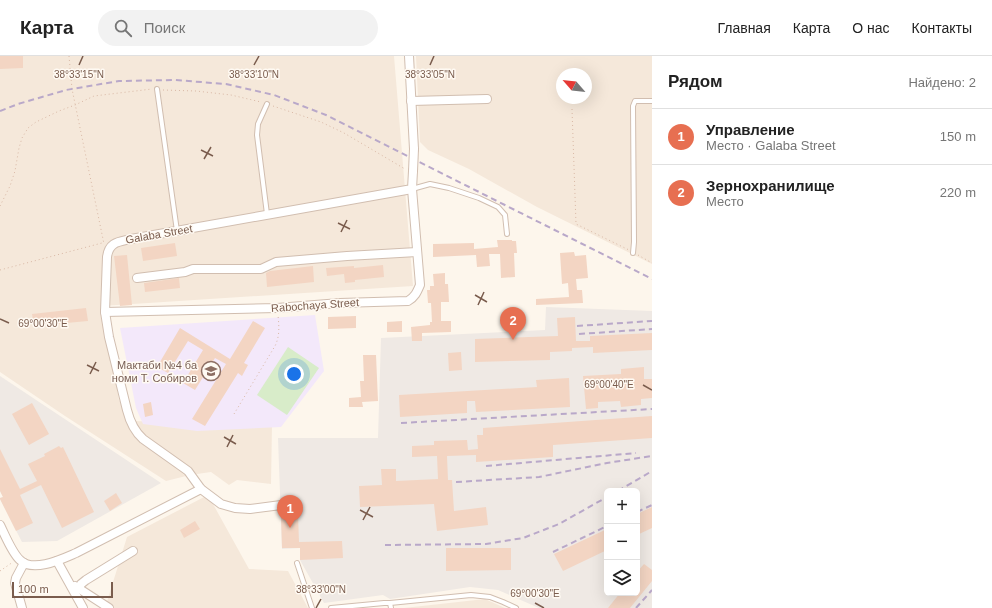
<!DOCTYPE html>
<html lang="ru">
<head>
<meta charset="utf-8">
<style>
  body { margin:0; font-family:Arial,sans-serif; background:#f2f2f2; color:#222 }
  .controls { position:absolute; right:12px; bottom:12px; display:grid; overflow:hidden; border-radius:6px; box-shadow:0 4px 16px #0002 }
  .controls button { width:36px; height:36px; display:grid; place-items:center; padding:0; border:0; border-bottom:1px solid #e0e0e0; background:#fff; color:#222; font:20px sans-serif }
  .compass { position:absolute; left:556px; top:12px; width:36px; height:36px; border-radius:50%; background:#fff; box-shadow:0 4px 16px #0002; rotate:298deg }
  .scale { position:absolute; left:12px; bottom:10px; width:101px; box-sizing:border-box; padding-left:4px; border:2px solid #7a5c4d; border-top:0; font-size:11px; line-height:14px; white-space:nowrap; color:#7a5c4d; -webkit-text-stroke:3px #fffaf3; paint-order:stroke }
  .you { position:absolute; left:294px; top:318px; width:14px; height:14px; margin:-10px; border:3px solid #fff; border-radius:50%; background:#1a73e8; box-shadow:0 0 0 6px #1a73e833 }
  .badge { display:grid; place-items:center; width:26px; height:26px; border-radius:50%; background:#e76f51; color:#fff; font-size:13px; font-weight:700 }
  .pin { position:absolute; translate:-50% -33px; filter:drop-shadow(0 1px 2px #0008) }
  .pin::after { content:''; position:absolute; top:21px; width:14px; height:12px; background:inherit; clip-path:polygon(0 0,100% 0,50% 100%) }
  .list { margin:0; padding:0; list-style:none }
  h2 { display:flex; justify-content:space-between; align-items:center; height:52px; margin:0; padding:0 16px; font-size:17px }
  h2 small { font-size:13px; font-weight:400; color:#767676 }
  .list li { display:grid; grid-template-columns:26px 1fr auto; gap:12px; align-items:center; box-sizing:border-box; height:56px; padding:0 16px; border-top:1px solid #e0e0e0 }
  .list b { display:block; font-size:15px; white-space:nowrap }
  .list p { margin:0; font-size:13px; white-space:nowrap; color:#767676 }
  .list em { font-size:13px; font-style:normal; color:#767676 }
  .icon { flex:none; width:22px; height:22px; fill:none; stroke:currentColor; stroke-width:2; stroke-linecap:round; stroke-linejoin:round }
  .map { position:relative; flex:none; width:652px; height:552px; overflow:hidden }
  header { display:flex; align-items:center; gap:24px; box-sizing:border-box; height:56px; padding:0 20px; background:#fff; border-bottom:1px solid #e0e0e0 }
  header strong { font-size:19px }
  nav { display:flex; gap:22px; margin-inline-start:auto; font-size:14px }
  .search { width:280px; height:36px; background:#f2f2f2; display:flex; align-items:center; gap:10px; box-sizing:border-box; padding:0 14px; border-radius:22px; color:#767676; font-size:15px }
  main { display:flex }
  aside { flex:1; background:#fff }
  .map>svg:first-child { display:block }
</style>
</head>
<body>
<header>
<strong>Карта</strong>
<div class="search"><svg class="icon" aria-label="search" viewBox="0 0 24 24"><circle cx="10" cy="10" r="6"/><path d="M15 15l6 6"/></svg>Поиск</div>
<nav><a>Главная</a><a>Карта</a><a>О нас</a><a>Контакты</a></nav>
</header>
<main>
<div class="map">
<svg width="652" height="552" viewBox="0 0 652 552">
  <rect width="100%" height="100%" fill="#fdf6ec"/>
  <!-- residential -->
  <g fill="#f5e8da" fill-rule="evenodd">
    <path d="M0,0h394l19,230 -311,20 17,94 13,21 140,4 -1,59 -34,-4 -8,5 -18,-13 -21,3 -24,6 -101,-65 -65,-44z"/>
    <path d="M416,0h236v208l-115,-57 -68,-38 -41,-19 -8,-8zM562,18h24v24h-24z"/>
    <path d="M208,439l41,74 39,2 20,37h-203l22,-71z"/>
    <path d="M485,543l20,9h-101z"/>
  </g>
  <!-- industrial -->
  <g fill="#efe9e4" fill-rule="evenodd">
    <path d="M546,251l106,4v297h-113l-41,-18 -28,-3 -80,12 -7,-4 -59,8 -24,-43v-12l-18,1 -4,-111h100l3,-100 164,-8zM607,435h30v102h-30z"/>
    <path d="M0,320l161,107 -104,58 -35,1 -22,-43v-1l3,-1 -3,-6z"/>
  </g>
  <!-- education -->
  <path fill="#f3e8fa" d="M315,259l9,56 -43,56 -84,4 -54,-7 -7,-16 -16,-80z"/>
  <!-- green -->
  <path fill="#d8ecc9" d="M288,291l31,21 -32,47 -30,-20z"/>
  <!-- building -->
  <g fill="#f3d5c3">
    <path d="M0,0h23v12l-23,1z"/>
    <path d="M497,184h15v1h4l1,12h-3l1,24 -14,1 -1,-24h-11l1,12 -13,1 -1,-12 -43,2v-13l41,-1v6l24,-2z"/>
    <path d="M175,187l2,13 -34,5 -2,-13z"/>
    <path d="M574,196l1,4 11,-1 2,23 -12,1 1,11h5l1,13 -47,2v-6l33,-2 -1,-14 -6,1 -2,-31z"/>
    <path d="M127,199l5,50 -12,1 -6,-50z"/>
    <path d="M383,209l1,12 -29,3v2l-10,1 -1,-9 -17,2 -1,-8 28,-2v2z"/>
    <path d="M313,210l1,16 -47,5 -1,-14 4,-2z"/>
    <path d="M445,217v11h3l1,18h-8v19h10v11l-29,1v8h-10l-1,-14 19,-2v-3h2l-1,-19h-3l-1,-13h3v-4h4l-1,-12z"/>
    <path d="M179,222l1,10 -35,4 -1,-9z"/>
    <path d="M86,252l2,13 -54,5 -2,-12z"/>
    <path d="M356,260v12l-28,1v-12z"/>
    <path d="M575,261l1,24h14v-5l62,-3v17l-59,3v-6l-21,1v3l-22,1v8l-75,2v-23l83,-3 -1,-18z"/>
    <path d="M253,265l12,7 -21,35 4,2 -6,11 -4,-3 -33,53 -13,-7 34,-55 -11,-6 -20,32 -12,-7 20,-33 -15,-9 -20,32 -11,-6 23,-39 50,31z"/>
    <path d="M402,265v11h-15v-10z"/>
    <path d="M461,296l1,18 -13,1 -1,-18z"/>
    <path d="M363,299h13l2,46 -16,1 1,5h-14v-9l12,-1 -1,-16h4z"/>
    <path d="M644,311v12h8v19l-11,1v6l-20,2 -1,-6 -22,1v6l-12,1 -3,-33 38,-2v-5z"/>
    <path d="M569,322l1,29 -94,5 -1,-11h-8v12l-67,4 -1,-22 138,-8 -1,-7z"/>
    <path d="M151,346l2,13 -8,2 -2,-13z"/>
    <path d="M32,347l17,31 -20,11 -17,-31z"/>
    <path d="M652,360v22l-99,7v12l-77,5v-7l-29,1 1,24h4l2,31 32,-4 2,18 -51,6 -3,-27 -74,3 -1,-21 23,-1 -1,-16h15v12l42,-2 -1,-23 -25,1v-11l22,-1v-4l33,-1 1,10 10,-1 -1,-14h6v-7z"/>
    <path d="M59,390l2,2 2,-1 31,65 -32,16 -21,-43 -21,10 13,28 -17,8 -16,-32v-1l3,-1 -3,-6v-42l20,40 17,-8 -9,-17 17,-8 -1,-2z"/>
    <path d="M116,437l6,10 -12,8 -6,-10z"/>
    <path d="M652,451v21l-15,7v-21z"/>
    <path d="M281,459h17l1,27 43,-1 1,17 -43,2v-12h-18z"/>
    <path d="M195,465l5,8 -16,9 -4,-8z"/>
    <path d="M607,473v21l-44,21 -9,-17z"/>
    <path d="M446,492h65v22l-65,1z"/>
    <path d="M644,508l8,6v11l-22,27h-22l12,-15h17v-21z"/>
  </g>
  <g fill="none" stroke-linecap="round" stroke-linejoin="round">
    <!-- service casing -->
    <g stroke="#d1beb0" stroke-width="6">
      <g id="service">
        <path d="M157,33l20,142"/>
        <path d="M412,133l18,-5 19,4 30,10 19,9 7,8 2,19"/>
        <path d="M267,158l-10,-79 1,-11 9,-20"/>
        <path d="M633,197l1,-11 -1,-136 2,-5h17"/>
        <path d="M297,507l15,45"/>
        <path d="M390,547l81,-8 19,2 13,5 13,6"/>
        <path d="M331,552l53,-5h6l1,5"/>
      </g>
    </g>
    <!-- minor casing -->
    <g stroke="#d1beb0" stroke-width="10">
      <g id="minor">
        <path d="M409,0l5,93"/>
        <path d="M411,45l76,-2"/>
        <path d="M137,222l48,-6 8,-3h68l15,-7 71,-6 70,-4"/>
        <path d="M105,256l172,-4 63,-5 68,-2c7,-4 9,-9 12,-16l-8,-96"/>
        <path d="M281,449l-31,4 -15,-1 -14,-4 -20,-15 -13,-18 -45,-32c-9,-8 -13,-17 -16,-29l-18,-73 -4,-25 2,-55c2,-15 11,-15 24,-18l281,-50 1,-18"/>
        <path d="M0,469c5,10 12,28 20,35 13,13 42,-1 56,-7l125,-64"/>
        <path d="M57,505l26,47"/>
        <path d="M75,530l34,22"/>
        <path d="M79,532l2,-4 5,-4 47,-29"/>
        <path d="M22,552l-7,-25 1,-5 8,-15"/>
      </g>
    </g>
    <!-- path -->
    <g stroke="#d9b8a5" stroke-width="1" stroke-dasharray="1 3" stroke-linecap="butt">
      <path d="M69,0l3,33 32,155"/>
      <path d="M163,34l33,1 35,4 30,7"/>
      <path d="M273,50l48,16 23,11 61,36"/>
      <path d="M572,53l4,115 53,26"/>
      <path d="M0,150l10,-20 5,-15 4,-23 3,-10 6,-10 8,-6 23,-11 16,-6 19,-9 58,-7"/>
      <path d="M638,199l14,8"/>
      <path d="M0,214l102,-27"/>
      <path d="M234,358l41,-68c5,-10 4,-20 3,-31"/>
      <path d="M0,515l13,-9"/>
    </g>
    <!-- service -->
    <use href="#service" stroke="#fff" stroke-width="4"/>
    <!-- minor -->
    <use href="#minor" stroke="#fff" stroke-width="8"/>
    <!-- rail -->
    <g stroke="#b9a8c9" stroke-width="2" stroke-dasharray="6 4" stroke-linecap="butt">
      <path d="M0,55l18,-7 48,-14 53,-9 56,-1 51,4 48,11 52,20 326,164"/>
      <path d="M577,270l75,-5"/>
      <path d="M579,278l73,-5"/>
      <path d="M401,367l251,-14"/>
      <path d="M486,410l150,-13"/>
      <path d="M456,426l83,-5 68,-14 45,-7"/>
      <path d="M618,435l34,-20"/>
      <path d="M637,456l15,-7"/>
      <path d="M385,489l101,-1 37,-6 36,-14 48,-27"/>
      <path d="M553,496l54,-26"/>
      <path d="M636,552l16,-18"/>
    </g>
    <!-- minor-bridge casing -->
    <g stroke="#d1beb0" stroke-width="10" stroke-linecap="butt">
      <path id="minor-bridge" d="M413,115l1,-22"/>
    </g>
    <!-- minor-bridge -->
    <use href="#minor-bridge" stroke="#fff" stroke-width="8"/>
  </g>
  <!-- ticks -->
  <path fill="none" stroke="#7a5c4d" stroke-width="1.5" d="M79,9l4,-9M254,9l5,-9M430,9l4,-9M201,94l12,6M204,103l7,-12M338,167l12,6M341,176l6,-12M475,239l12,7M478,249l6,-13M0,263l9,4M87,309l12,6M90,318l6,-12M643,329l9,5M224,381l12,7M227,391l6,-12M360,454l13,7M363,464l7,-13M535,547l9,5M316,552l5,-9"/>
  <!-- icons -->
  <defs>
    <g id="school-ring" transform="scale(1)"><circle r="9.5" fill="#fffaf3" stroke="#8d6e63" stroke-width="1.5"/><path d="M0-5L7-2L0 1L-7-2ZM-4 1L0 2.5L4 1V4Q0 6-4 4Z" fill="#8d6e63"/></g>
  </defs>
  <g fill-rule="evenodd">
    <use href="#school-ring" x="211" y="315"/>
  </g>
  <g text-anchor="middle" stroke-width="3" stroke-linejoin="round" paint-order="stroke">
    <!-- street labels -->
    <g font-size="11" fill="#7a5c4d" stroke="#fffaf3">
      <text transform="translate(159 178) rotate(-10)" y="4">Galaba Street</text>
      <text transform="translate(315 249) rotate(-4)" y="4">Rabochaya Street</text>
    </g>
    <!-- education labels -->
    <g font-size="11" fill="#785e54" stroke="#fffaf3" text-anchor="end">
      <text x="197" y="313">Мактаби №4 ба<tspan x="197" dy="13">номи Т. Собиров</tspan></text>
    </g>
  </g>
  <g font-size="10" text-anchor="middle" fill="#7a5c4d" stroke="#fffaf3" stroke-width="3" stroke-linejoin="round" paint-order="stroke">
    <text x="79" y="22">38°33'15"N</text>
    <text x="254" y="22">38°33'10"N</text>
    <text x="430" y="22">38°33'05"N</text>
    <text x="43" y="271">69°00'30"E</text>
    <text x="609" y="332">69°00'40"E</text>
    <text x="321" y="537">38°33'00"N</text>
    <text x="535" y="541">69°00'30"E</text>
  </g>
</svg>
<div class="controls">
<button>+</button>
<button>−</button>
<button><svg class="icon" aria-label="layers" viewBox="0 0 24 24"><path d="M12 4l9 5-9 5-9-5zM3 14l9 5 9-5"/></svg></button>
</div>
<svg class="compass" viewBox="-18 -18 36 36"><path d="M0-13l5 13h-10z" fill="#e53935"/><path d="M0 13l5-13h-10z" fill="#767676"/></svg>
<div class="scale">100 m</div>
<div class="you"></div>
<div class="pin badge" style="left:290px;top:472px">1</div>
<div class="pin badge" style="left:513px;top:284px">2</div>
</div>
<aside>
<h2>Рядом<small>Найдено: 2</small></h2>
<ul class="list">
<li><span class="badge">1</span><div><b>Управление</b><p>Место · Galaba Street</p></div><em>150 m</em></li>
<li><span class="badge">2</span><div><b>Зернохранилище</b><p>Место</p></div><em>220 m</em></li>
</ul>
</aside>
</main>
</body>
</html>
